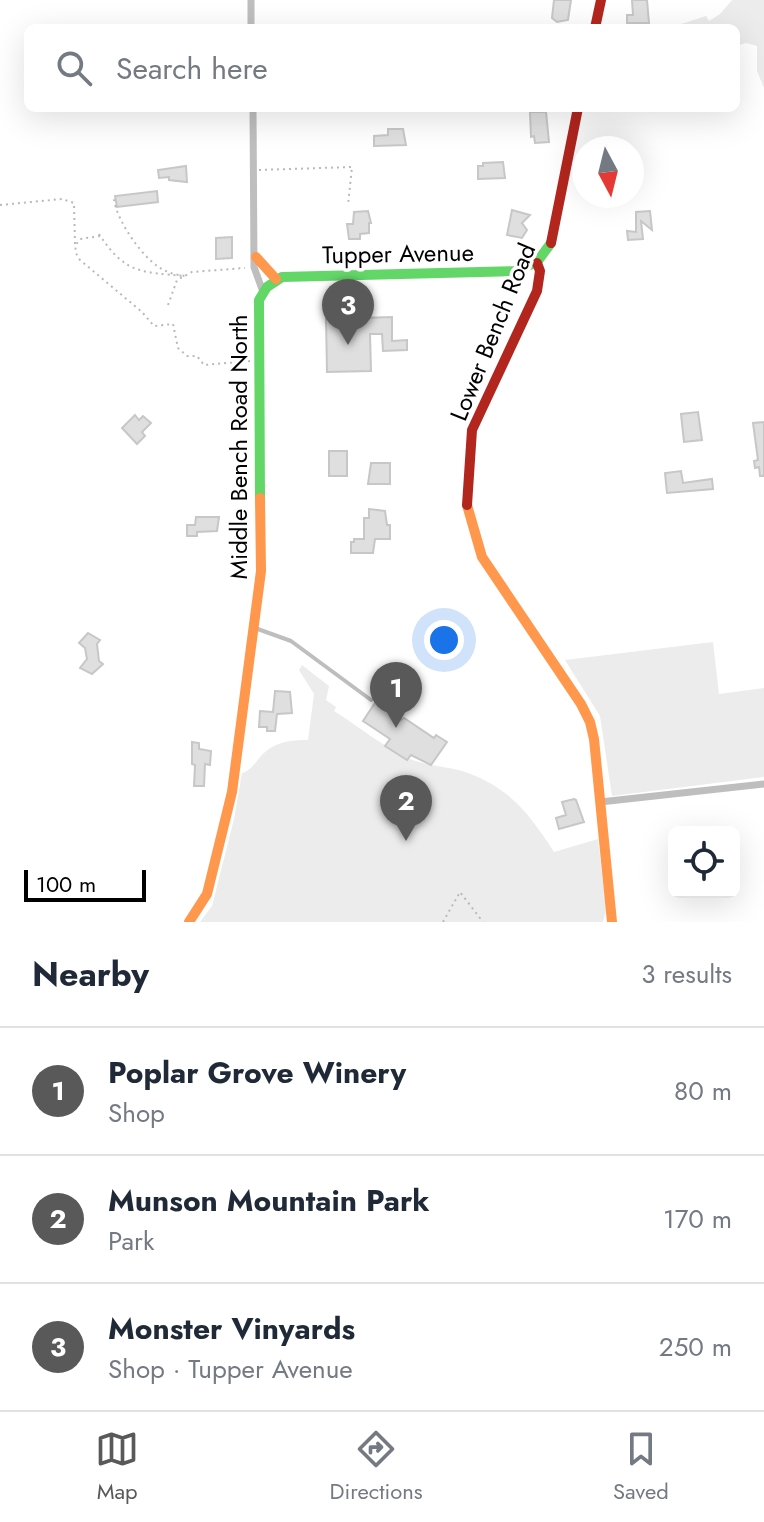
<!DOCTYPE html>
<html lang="en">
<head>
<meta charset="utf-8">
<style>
  body { margin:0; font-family:Jost,sans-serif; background:#f2f2f3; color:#1f2937 }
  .controls { position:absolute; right:24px; bottom:24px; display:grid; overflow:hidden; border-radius:12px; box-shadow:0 8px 32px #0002 }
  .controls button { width:72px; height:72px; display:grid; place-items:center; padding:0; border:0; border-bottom:2px solid #e0e1e3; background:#fff; color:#1f2937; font:40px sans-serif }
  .compass { position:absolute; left:572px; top:136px; width:72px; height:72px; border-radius:50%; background:#fff; box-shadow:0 8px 32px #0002; rotate:173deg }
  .scale { position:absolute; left:24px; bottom:20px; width:122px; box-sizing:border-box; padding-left:8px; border:4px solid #000; border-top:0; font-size:22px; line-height:28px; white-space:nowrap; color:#000; -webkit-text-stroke:6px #fff; paint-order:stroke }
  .you { position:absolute; left:444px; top:640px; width:28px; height:28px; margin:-20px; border:6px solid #fff; border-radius:50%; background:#1a73e8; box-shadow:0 0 0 12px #1a73e833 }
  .badge { display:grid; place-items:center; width:52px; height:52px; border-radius:50%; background:#595959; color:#fff; font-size:26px; font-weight:700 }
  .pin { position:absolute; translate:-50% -66px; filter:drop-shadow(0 2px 4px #0008) }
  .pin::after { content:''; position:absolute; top:42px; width:28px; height:24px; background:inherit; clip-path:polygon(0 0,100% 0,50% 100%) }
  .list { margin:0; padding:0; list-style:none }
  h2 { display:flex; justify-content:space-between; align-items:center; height:104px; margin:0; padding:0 32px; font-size:34px }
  h2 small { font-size:26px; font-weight:400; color:#747a83 }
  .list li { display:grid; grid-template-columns:52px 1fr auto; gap:24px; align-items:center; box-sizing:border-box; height:128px; padding:0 32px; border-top:2px solid #e0e1e3 }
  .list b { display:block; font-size:30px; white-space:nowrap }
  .list p { margin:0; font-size:26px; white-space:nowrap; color:#747a83 }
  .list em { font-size:26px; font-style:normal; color:#747a83 }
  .icon { flex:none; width:44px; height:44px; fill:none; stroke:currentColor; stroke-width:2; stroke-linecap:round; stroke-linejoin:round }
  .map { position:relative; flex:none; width:764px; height:922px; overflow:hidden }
  .search { position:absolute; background:#fff; box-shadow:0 8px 32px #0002; left:24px; right:24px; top:24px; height:88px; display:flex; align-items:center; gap:20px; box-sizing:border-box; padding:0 28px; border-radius:12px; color:#747a83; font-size:30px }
  .sheet { height:488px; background:#fff }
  nav { display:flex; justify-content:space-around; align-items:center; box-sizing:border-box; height:112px; border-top:2px solid #e0e1e3; background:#fff; font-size:22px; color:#747a83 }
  nav a { display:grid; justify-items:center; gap:4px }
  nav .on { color:#595959 }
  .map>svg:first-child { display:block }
</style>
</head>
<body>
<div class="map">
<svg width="764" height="922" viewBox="0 0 764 922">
  <rect width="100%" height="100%" fill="#fff"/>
  <!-- green -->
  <g fill="#ececec">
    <path d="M732,0h32v88l-7,-17v-25l-11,-3 -10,3v-18h-78l14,-1 34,-11 3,5 11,-7z"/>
    <path d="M713,642l6,52 45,-6v89l-152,19 -12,-80 -35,-56z"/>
    <path d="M302,665l27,21 -3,14 10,7 -2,4c24,15 48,35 74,47 20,9 41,8 60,15 43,16 62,42 86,79l44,-13 8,71 -3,12h-403l12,-16 22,-87 8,-46c9,-3 13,-10 19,-17 13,-14 29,-16 47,-16l6,-46 -15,-24z"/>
  </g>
  <!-- building -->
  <g fill="#dfdfdf" stroke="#c7c7c7" stroke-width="2">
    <path d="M554,0h17l-3,20 -11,2 -5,-4z"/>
    <path d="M632,0h15l2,23h-22v-8h6z"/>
    <path d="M530,112h16l3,30 -14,1 -1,-7 -3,1z"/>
    <path d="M388,129h15l3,16 -32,1v-10l14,-1z"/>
    <path d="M503,162l2,16 -27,1v-13h5v-3z"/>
    <path d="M186,166l1,16 -18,-2v-3l-10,1 -1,-8z"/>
    <path d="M157,191l1,11 -41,5 -2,-11z"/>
    <path d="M512,210l18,5 -8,8 5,7 -5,8 -15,-3z"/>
    <path d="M368,211l3,12h-2v10l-9,1v5h-11l-2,-15h6l1,-12z"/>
    <path d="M650,211l2,19 -11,-9 2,18 -15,1 -1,-9 9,1v-20z"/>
    <path d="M232,237v21l-16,1v-21z"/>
    <path d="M392,317v24l15,-1v10l-24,1 -1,-17h-12l1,37 -44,1 -1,-53z"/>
    <path d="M698,412l4,28 -18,2 -3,-28z"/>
    <path d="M135,415l4,5 4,-4 8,7 -9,9 3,4 -8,8 -15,-16z"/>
    <path d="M764,422v54h-4l-1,-9 -4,1 -1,-7 4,-1 -5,-37z"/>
    <rect x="329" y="451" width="18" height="25"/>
    <path d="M371,463h19v21h-22z"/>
    <path d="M681,471l2,12 29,-4 1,10 -46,4 -2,-20z"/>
    <path d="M369,509l16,2 2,14h3v14h-15l-2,14h-22v-11h3v-3h10v-21h5z"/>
    <path d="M196,517h23l-2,14 -20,1v4h-10v-11h8z"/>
    <path d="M88,633l12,7 -3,4 2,17 4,3 -11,10 -12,-6 7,-9 -2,-11 -6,-5z"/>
    <path d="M275,691l15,1 2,21 -15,1 -2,17h-8v-4h-8l1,-16 13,1z"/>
    <path d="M375,703l26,17 3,-2 30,20 2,-3 11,7 -16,23 -20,-10 -4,5 -22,-14 5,-7 -27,-18z"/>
    <path d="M192,742l7,1v6l12,2 -1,14 -5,-1 -1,22h-10l1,-21 -3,-1z"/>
    <path d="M574,799l2,1 8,22 -25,7 -3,-11 10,-3 -4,-13z"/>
  </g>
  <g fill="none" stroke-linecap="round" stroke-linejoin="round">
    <!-- path -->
    <g stroke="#b9b9b9" stroke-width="2" stroke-dasharray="2 4" stroke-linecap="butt">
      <path d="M259,170l93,-3 -4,38"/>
      <path d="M0,205l62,-6 12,4 1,42"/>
      <path d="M99,234c26,40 42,38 86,42 -6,-1 -14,-2 -19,-5 -21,-8 -50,-51 -52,-72"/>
      <path d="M100,236l-20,3c-6,7 -6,13 0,21l62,52 12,14 19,-2 5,24 9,8h10l7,9 46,-4"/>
      <path d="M168,305l9,-25 15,-8 53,-4"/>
      <path d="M443,922l17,-30 23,30"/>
    </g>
    <!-- lane -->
    <path stroke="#bebebe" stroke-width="4" d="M255,628l36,13 80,59"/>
    <!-- street -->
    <g stroke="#bebebe" stroke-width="7">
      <path d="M251,0v28"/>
      <path d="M253,108l1,159 9,25"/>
      <path d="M600,802l164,-18"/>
    </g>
    <!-- fast -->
    <path stroke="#63d668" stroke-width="10" d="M260,498l-1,-198 8,-13 15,-10 234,-6 21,-9 14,-19"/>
    <!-- slow -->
    <g stroke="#ff974d" stroke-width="10">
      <path d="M256,257l20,22"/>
      <path d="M467,505l15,52 99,147 9,18 4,17 18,183"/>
      <path d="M189,922l18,-28 25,-102 29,-221 -1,-73"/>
    </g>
    <!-- jam -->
    <g stroke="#b3261e" stroke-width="10">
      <path d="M595,28l6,-28"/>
      <path d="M551,243l27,-135"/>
      <path d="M467,505l5,-75 65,-139 3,-20 -3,-8"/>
    </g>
  </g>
  <g text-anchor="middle" stroke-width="7" stroke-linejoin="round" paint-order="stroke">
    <!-- street labels -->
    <g font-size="24" fill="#000" stroke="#fff">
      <text transform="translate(398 254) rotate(-1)" y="8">Tupper Avenue</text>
      <text transform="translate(493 332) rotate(-68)" y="8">Lower Bench Road</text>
      <text transform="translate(239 447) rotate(-90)" y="8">Middle Bench Road North</text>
    </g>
  </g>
</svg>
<div class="controls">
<button><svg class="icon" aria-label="locate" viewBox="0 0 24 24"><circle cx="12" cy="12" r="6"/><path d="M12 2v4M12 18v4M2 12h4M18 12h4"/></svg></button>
</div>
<svg class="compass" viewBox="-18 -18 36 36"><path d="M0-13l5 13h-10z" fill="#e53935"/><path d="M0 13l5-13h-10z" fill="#747a83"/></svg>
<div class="scale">100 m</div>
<div class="you"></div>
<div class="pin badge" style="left:396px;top:728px">1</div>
<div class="pin badge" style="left:406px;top:841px">2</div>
<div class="pin badge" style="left:348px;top:345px">3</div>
<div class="search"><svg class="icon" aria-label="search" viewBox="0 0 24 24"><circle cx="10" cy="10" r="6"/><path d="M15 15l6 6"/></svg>Search here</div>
</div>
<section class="sheet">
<h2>Nearby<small>3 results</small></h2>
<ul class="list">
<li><span class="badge">1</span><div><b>Poplar Grove Winery</b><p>Shop</p></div><em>80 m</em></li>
<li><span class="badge">2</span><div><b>Munson Mountain Park</b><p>Park</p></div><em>170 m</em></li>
<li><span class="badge">3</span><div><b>Monster Vinyards</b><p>Shop · Tupper Avenue</p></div><em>250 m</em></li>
</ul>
</section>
<nav>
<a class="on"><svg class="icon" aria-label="map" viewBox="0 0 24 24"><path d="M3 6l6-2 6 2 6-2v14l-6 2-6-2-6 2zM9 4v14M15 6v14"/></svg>Map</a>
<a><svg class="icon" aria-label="directions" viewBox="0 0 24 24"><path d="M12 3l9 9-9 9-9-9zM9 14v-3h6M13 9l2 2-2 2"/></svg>Directions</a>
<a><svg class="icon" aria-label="saved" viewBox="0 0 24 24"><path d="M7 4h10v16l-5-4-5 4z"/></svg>Saved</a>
</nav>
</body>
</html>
